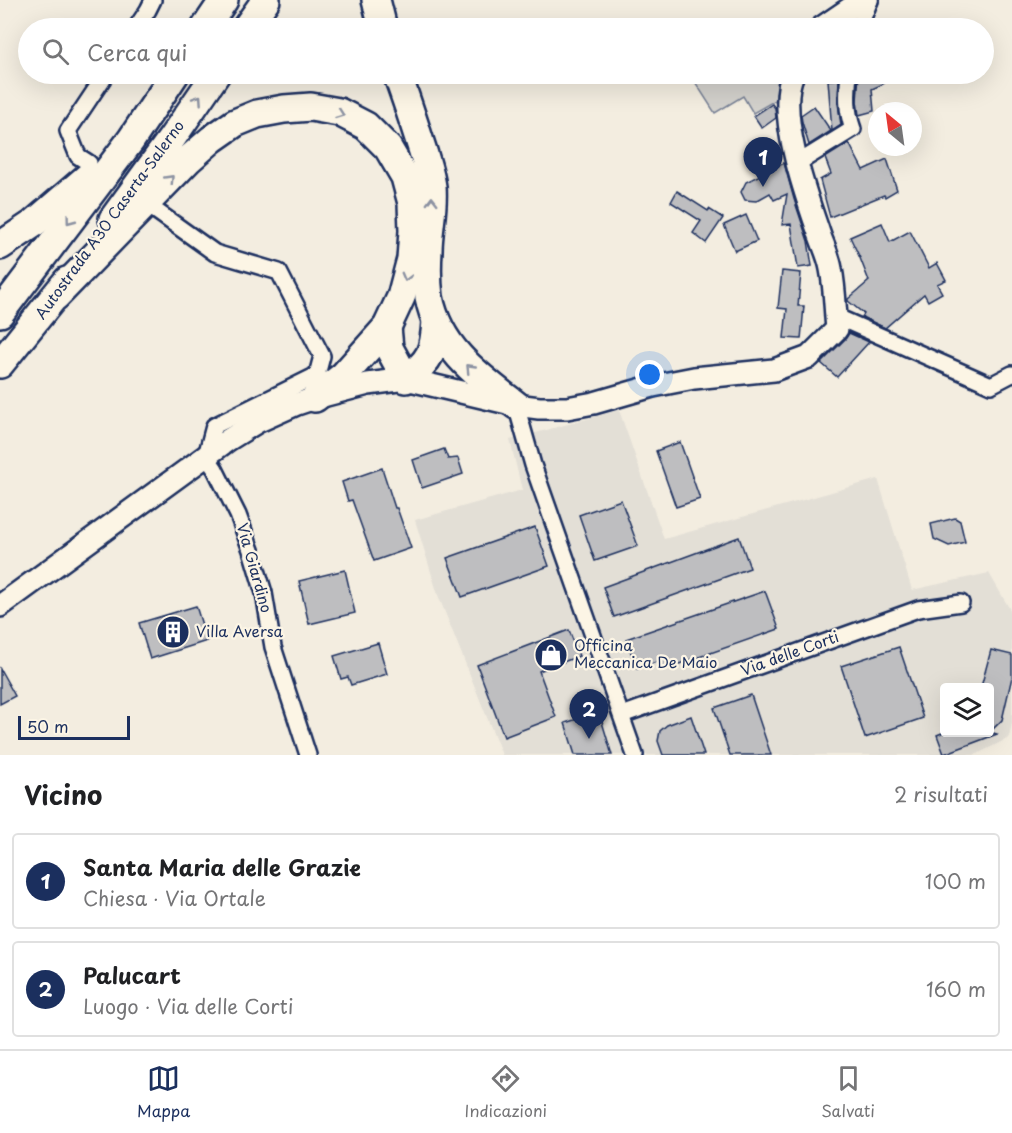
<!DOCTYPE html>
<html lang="it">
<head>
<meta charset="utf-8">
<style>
  body { margin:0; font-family:"Playpen Sans",sans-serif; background:#f2f2f2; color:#202124 }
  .controls { position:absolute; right:18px; bottom:18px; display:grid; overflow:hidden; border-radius:6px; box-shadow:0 6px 24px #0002 }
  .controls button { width:54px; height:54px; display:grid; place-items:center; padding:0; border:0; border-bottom:2px solid #e0e0e0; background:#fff; color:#202124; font:30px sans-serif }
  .compass { position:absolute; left:868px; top:102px; width:54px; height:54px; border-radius:50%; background:#fff; box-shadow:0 6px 24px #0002; rotate:331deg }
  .scale { position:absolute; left:18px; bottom:15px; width:112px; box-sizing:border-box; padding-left:6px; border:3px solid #1b2f5e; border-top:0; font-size:16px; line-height:21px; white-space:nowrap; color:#1b2f5e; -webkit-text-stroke:4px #fcf5e5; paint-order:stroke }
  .you { position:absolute; left:650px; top:375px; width:21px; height:21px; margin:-15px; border:4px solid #fff; border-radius:50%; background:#1a73e8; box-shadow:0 0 0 9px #1a73e833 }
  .badge { display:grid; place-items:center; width:39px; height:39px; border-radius:50%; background:#1b2f5e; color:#fff; font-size:20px; font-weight:700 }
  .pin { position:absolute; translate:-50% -50px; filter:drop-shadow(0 2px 3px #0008) }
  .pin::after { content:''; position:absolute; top:32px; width:21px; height:18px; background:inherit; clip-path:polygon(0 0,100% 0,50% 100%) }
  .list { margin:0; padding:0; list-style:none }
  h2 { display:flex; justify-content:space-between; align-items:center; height:78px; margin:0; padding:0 24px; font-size:26px }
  h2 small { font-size:20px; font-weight:400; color:#757577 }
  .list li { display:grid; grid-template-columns:39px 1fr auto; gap:18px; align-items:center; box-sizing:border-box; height:96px; margin:0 12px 12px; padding:0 12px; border:2px solid #e0e0e0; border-radius:6px }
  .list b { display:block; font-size:22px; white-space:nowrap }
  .list p { margin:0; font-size:20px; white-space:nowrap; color:#757577 }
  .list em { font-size:20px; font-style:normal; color:#757577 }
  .icon { flex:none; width:33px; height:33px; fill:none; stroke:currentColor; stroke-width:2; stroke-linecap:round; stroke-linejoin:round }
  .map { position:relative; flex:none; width:1012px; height:755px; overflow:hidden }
  .search { position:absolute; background:#fff; box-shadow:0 6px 24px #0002; left:18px; right:18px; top:18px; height:66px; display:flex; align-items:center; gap:15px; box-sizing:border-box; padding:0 21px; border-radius:33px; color:#757577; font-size:22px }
  .sheet { height:294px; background:#fff }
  nav { display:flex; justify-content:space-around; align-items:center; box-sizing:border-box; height:84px; border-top:2px solid #e0e0e0; background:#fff; font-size:16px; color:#757577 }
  nav a { display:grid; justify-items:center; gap:3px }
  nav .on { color:#1b2f5e }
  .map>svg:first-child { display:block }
</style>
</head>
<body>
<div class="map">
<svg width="1012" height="755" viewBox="0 0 1012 755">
  <rect width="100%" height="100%" fill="#f3ede0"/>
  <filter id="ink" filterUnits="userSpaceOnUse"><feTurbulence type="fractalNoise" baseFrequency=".0167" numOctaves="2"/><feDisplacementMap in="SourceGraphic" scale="12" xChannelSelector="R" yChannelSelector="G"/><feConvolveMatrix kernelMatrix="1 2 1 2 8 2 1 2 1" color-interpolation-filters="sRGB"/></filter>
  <g filter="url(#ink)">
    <!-- built -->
    <path fill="#e3dfd6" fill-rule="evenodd" d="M619,410l45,129 214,-60 34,111 77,-17 23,40v109l-3,16 -34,17h-473l-64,-160 -23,-75 107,-30 -12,-50zM944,688h46v44h-46z"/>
    <!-- green -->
    <path fill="#d3d1cc" stroke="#778095" stroke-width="1.5" d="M690,74h91l2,3 -4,21 -26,15 -10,-17 -28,17z"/>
    <!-- building -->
    <g fill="#bebec0" stroke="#1b2f5e" stroke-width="1.5">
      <path d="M859,74h25l-1,10 -11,5 2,22 -15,4 -2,-14z"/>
      <path d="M839,79l-1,24 3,22 -9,6 -4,-51z"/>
      <path d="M772,104l3,4 1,10 -14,10 -8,-12z"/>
      <path d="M814,106l17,25 -22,14 -7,-23 -1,-7z"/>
      <path d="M849,143l14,27 24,-11 10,31 -12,7 -1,-2 -54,22 -10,-37 11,-6 -6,-16z"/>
      <path d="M784,163l10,36 14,42 4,25 -14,2 -7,-44 -9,1 5,-31 -13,6 -4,-7 -14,8 -11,-1 -4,-8 5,-10z"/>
      <path d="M677,191l31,20 1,-2 14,9 -17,25 -13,-10 8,-12 -30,-19z"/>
      <path d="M746,215l11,26 -22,10 -11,-26z"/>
      <path d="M882,223l8,19 20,-11 19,37 8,-5 9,17 -9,4 5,9 -14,8 -4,-7 -39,34 -23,-11 2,-3 -16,-13v-2l21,-18 -9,-23 -10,-21z"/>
      <path d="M782,271l19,2 -3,33h6l-3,33 -17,-1 3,-29 -9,-1z"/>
      <path d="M849,333l20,9 -32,35 -16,-14 25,-25z"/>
      <path d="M680,442l20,57 -24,8 -20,-56z"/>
      <path d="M444,449l4,10 10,-1 5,16 -41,14 -9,-28z"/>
      <path d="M382,468l13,40h2l14,40 -37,13 -22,-61 -4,1 -6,-19z"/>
      <path d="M621,500l17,46 -43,15 -16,-46z"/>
      <path d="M955,518l5,3 5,21 -16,4 -15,-7 -3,-15z"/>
      <path d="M535,527l14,39 -87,31 -15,-39z"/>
      <path d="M739,537l11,31 -136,49 -11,-30z"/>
      <path d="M345,570l10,43 -46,11 -10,-43z"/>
      <path d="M765,591l14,38 -117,41 -3,-9 -22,8 -11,-30z"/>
      <path d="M196,606l11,35 -57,18 -11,-36z"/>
      <path d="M569,630l10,26 -40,15 17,46 -52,20 -27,-72z"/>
      <path d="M378,643l9,31 -36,11 -3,-8 -7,2 -7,-23z"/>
      <path d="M899,647l24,71 -58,20 -24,-72z"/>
      <path d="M991,650l21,5v22l-10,43 -12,12 7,2 -53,20 -7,-19 7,-3h46v-45h-9z"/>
      <path d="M0,669l15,27 -15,8z"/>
      <path d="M751,695l20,60h-41l-16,-47z"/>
      <path d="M599,712l13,43h-37l-10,-32z"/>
      <path d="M691,716l13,39h-41l-5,-14 2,-10 7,-6z"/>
    </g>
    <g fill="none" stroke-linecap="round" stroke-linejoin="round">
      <!-- street casing -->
      <g stroke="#1b2f5e" stroke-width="20">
        <g id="street">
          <path d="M136,28l12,-18 5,-10"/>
          <path d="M859,28l11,-28"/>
          <path d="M89,163l-11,-7 -10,-25 38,-57"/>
          <path d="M798,163l55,-34c-7,-19 -6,-35 -4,-55"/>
          <path d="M152,208l63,45 64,19 43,84 -5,19 -103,51 -8,30 9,13 23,46 13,35 13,43 9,54 35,108"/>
          <path d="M835,316l156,69 21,-11"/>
          <path d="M516,405l17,60 102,290"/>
          <path d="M622,715l296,-106 43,-6"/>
        </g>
      </g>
      <!-- secondary casing -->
      <g stroke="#1b2f5e" stroke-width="26">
        <g id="secondary">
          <path d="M821,28l31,-21 15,-7"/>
          <path d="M0,606l228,-166 29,-18 40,-18 18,-6 53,-14 38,-5 110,26 23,3h28l27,-5 59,-17 41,-8 80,-8 35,-13 28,-28c-2,-19 -2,-40 -6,-60 -2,-13 -9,-26 -13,-39 -13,-37 -42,-120 -25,-156"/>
        </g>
      </g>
      <!-- highway casing -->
      <g stroke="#1b2f5e" stroke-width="32">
        <g id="highway">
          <path d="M376,0l7,28"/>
          <path d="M205,28l19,-28"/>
          <path d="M246,28l20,-28"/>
          <path d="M397,74c8,21 15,43 22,65 5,16 11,32 13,48 2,22 -4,43 -4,64 -1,15 -1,31 1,46 10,51 48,78 87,108"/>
          <path d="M113,219l59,-81 44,-64"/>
          <path d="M0,246l33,-22 56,-48"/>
          <path d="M56,296l132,-136 24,-21 23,-16 22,-9 27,-5 27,-2 28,5 27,14 22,22 17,29 7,26 1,28 -2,28 -10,38 -14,30 -43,48 -29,23"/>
          <path d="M0,313l131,-173 44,-66"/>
          <path d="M387,327l2,21 17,31c25,-19 28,-27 30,-58"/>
          <path d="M0,364l67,-83"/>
        </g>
      </g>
      <!-- street -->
      <use href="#street" stroke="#fcf5e5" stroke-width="15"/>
      <!-- secondary -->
      <use href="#secondary" stroke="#fcf5e5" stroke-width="21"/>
      <!-- highway -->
      <use href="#highway" stroke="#fcf5e5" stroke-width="27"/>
    </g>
    <!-- one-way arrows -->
    <defs><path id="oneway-chevron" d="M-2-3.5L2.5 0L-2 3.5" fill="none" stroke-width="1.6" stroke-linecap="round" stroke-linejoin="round" transform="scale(1.5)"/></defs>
    <g stroke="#8c92a2">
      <use href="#oneway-chevron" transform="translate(198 99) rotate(-56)"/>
      <use href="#oneway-chevron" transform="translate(340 114) rotate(20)"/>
      <use href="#oneway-chevron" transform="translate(170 179) rotate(-46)"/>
      <use href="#oneway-chevron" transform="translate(432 201) rotate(-91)"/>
      <use href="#oneway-chevron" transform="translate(70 220) rotate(127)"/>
      <use href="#oneway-chevron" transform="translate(406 277) rotate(105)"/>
      <use href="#oneway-chevron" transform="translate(470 368) rotate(-134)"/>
    </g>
  </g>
  <!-- icons -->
  <defs>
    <g id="building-disc" transform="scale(1.725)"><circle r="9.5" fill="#1b2f5e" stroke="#fcf5e5"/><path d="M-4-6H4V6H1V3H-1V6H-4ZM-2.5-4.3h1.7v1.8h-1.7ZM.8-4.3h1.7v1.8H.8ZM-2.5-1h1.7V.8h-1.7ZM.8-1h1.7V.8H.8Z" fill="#fff"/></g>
    <g id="shop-disc" transform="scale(1.725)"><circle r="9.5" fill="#1b2f5e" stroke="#fcf5e5"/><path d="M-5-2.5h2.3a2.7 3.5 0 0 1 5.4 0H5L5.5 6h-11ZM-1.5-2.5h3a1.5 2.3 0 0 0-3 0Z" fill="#fff"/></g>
  </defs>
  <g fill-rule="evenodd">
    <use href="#building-disc" x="173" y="632"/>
    <use href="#shop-disc" x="551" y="655"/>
  </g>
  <g text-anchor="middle" stroke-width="4.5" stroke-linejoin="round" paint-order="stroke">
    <!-- street labels -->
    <g font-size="15" fill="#1b2f5e" stroke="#fcf5e5">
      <text transform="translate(110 220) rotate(-54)" y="5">Autostrada A30 Caserta-Salerno</text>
      <text transform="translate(254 568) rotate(74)" y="5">Via Giardino</text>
      <text transform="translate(790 654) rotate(-20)" y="5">Via delle Corti</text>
    </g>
    <!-- poi labels -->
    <g font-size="15" fill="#1b2f5e" stroke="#fcf5e5" text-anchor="start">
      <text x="196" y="637">Villa Aversa</text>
      <text x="574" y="651">Officina<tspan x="574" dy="17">Meccanica De Maio</tspan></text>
    </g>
  </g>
</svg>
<div class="controls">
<button><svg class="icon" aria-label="layers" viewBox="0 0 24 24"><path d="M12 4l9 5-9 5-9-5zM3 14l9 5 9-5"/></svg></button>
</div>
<svg class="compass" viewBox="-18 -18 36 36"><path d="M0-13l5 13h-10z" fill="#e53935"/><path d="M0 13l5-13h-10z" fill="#757577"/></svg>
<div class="scale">50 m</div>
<div class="you"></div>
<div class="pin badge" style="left:763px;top:187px">1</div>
<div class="pin badge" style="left:589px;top:739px">2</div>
<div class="search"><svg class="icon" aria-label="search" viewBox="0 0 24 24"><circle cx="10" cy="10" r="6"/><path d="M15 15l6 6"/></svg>Cerca qui</div>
</div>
<section class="sheet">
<h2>Vicino<small>2 risultati</small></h2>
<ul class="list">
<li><span class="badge">1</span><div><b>Santa Maria delle Grazie</b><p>Chiesa · Via Ortale</p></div><em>100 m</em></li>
<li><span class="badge">2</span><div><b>Palucart</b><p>Luogo · Via delle Corti</p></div><em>160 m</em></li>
</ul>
</section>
<nav>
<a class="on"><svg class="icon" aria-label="map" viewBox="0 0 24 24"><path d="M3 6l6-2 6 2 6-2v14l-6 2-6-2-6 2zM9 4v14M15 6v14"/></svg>Mappa</a>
<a><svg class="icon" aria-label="directions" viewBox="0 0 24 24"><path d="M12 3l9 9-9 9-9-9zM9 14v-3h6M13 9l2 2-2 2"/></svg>Indicazioni</a>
<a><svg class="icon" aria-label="saved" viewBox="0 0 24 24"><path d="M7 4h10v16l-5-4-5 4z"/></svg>Salvati</a>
</nav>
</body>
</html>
